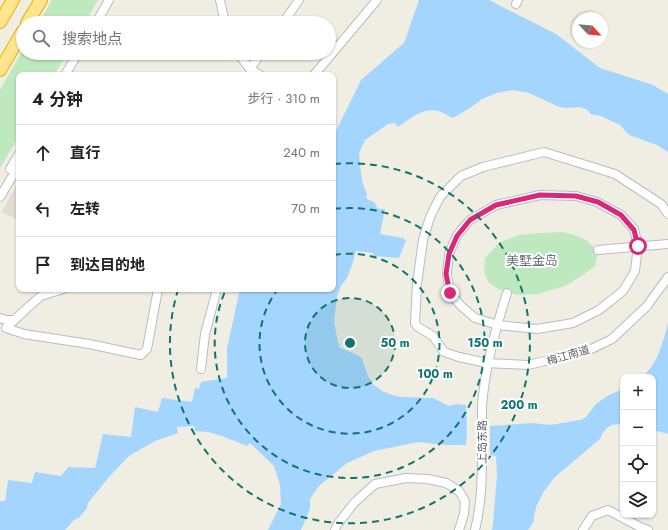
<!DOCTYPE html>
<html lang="zh">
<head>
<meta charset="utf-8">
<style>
  body { margin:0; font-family:Jost,"Noto Sans SC",sans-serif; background:#f2f2f2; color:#202124 }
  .controls { position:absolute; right:12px; bottom:12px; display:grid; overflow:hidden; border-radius:8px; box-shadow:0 1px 3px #0004 }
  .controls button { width:36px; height:36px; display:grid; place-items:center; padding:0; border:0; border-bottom:1px solid #e0e0e0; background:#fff; color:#202124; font:20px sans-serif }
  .compass { position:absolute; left:572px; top:12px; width:36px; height:36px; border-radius:50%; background:#fff; box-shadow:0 1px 3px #0004; rotate:116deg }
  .stop { position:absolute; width:12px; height:12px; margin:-9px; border:3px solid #db2777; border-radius:50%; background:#fff }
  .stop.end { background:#db2777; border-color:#fff; box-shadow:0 1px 4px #0008 }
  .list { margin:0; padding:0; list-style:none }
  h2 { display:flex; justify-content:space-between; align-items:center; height:52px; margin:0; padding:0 16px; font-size:17px }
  h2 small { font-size:13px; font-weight:400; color:#757577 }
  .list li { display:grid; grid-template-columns:26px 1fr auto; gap:12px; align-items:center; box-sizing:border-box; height:56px; padding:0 16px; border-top:1px solid #e0e0e0 }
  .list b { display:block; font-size:15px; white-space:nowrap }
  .list em { font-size:13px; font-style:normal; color:#757577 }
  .icon { flex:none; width:22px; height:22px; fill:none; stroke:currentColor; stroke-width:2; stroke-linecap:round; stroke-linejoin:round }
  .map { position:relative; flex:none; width:668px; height:530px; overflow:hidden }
  .search { position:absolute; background:#fff; box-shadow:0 1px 3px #0004; left:16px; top:16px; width:320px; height:44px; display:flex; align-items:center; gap:10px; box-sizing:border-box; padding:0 14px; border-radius:22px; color:#757577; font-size:15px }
  .panel { position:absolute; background:#fff; box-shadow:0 1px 3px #0004; left:16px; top:72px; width:320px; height:220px; border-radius:8px }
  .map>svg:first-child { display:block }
</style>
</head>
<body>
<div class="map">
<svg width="668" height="530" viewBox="0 0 668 530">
  <rect width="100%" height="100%" fill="#f0ede3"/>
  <!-- education -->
  <path fill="#dfdcd2" d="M19,180v41l-17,-9z"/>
  <!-- green -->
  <g fill="#bee9bf">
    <path d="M52,0h46l-13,23h-46z"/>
    <path d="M23,50v3h44l-13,22h-35v61l-19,32v-78z"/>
    <path d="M563,232l12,3 11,5 12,12 -3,14 -15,11 -15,9 -27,8 -21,1 -19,-6 -10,-7 -4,-11 1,-13 14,-15 20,-8 22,-2z"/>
  </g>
  <!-- water -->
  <g fill="#a4d5ff">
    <path d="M419,0h70l67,34 44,34 53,17 15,9v58l-11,-7 -28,-10 -9,-10 -13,-6 -6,-3 -6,-1 -4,-1 -5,-5 -6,-2 -13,1 -8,-1 -30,-14 -16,-3 -16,3 -15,6 -12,9 -17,10c-5,-2 -10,-6 -15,-7 -16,-4 -28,8 -40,16l-3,-4 -7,1 -23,16 -6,13 2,21 2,10 4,10 -1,3 2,3c4,0 8,3 9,8l3,1h5l-5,25 23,4 3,3 -7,17 -25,-2 -1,-3 -17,-2 -4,14 -5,13 -6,8 -4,10 -3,26 5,25 20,9 3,3 6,17 6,9 8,6 10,4 10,2 31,1 16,8 7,-2 10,1 1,28 -1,12h-21l-27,-3 -44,9 -27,12 -28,23 -9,13v10l-9,21h-33l13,-26 -1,-19 -6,-19 -24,-23 -3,3 -25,-10 -14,-4 -13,-1 -1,-5 -17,1 1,6 -23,8 -26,15 -21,22 -20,25 -1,5 -7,9 -6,3 -9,10h-65v-29h5l3,-21 24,3 3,-11 26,4 7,-9 27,1 8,-34 28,3 4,-30 23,5 4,-14 30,4 3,-14 4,1 2,-7 26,-4v-30l13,-59h93v-159l3,1 25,-51 43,-37z"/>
    <path d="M668,323v111l-15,-4v-53h-11c16,-13 21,-35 26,-54z"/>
    <path d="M623,389v35c-13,0 -18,3 -23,15l-45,38 -11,14 -8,16 -3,16 -5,7h-36l1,-7 4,-47 -1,-20 -6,-1v-29l42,-3 18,2 30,-5 6,-3 10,-13 13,-9z"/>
  </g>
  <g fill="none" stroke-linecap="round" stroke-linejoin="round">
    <!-- minor casing -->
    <g stroke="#b8bcc1" stroke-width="10">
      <g id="minor">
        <path d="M220,0l5,23"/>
        <path d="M516,4l2,-4"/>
        <path d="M96,23l13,-23"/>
        <path d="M283,23l16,-23"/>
        <path d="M238,53l12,16 10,6"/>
        <path d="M250,69l11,-16"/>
        <path d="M65,75l13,-22"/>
        <path d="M314,75l63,-75"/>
        <path d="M10,169l9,-15"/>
        <path d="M540,195l36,1 21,6 24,13 13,14 4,17 -3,25 -12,20 -24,19 -26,13 -36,6 -39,-4 -23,-7 -14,-12 -11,-13 -3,-19 2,-20 8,-19 13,-15 26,-15z"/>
        <path d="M0,197l19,-32"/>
        <path d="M668,214l-7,-10 -46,-30 -71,-22 -61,15 -22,9 -21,21 -10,20 -7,23 -6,44 -2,39 3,4 15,9 11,16 15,5 28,6 41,2 59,-14 25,-12 35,-33 21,-29"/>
        <path d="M598,250l70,-6"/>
        <path d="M63,289l-22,7 -15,13 -20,19 18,6 65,10 52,11 6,-6 11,-60"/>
        <path d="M0,318l6,2h8"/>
        <path d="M201,369l4,-35 12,-45"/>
        <path d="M335,530l2,-5 17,-22 21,-19 31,-6 22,1 18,4 13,8 6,10 -1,13 -5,16"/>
        <path d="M475,530c8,-32 7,-64 7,-97 0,-9 0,-18 0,-27 3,-39 13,-76 25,-113"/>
        <path d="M583,530l9,-14 16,-6 32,17 8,3"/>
      </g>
    </g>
    <!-- highway casing -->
    <g stroke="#f3ae00" stroke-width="14">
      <g id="highway">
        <path d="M0,22l13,-22"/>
        <path d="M27,23l14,-23"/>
        <path d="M0,70l23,-39"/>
      </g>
    </g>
    <!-- minor -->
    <use href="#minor" stroke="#fff" stroke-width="8"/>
    <!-- highway -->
    <use href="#highway" stroke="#ffe58b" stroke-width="12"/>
  </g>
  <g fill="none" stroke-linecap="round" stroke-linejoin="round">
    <!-- route -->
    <path stroke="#db2777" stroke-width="5" d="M450,293l-4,-19 3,-20 8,-18 13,-16 26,-15 44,-10 36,1 22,6 23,13 13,15 4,16"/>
  </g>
  <!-- distance rings -->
  <circle cx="350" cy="343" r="45" fill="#0f766e" fill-opacity=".12"/>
  <g fill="none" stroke="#0f766e" stroke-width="2" stroke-dasharray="7 5">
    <circle cx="350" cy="343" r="45"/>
    <path d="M334 255A90 90 0 1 1 278 289"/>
    <path d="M334 209A135 135 0 1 1 226 289"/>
    <path d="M334 164A180 180 0 1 1 178 290"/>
  </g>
  <g text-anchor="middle" stroke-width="4" stroke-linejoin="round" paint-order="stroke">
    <!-- street labels -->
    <g font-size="11" fill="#5b6066" stroke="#fff">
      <text transform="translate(568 355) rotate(-16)" y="4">梅江南道</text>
      <text transform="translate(482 442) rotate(-90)" y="4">上岛东路</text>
    </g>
    <!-- quarter labels -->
    <g font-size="13" fill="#6c7278" stroke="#fff">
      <text x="532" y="265">美墅金岛</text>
    </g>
  </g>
  <circle cx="350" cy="343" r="6" fill="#0f766e" stroke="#fff" stroke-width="2"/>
  <g font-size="12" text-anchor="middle" font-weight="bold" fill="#0f766e" stroke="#fff" stroke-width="4" stroke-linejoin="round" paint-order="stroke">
    <text x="395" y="347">50 m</text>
    <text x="485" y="347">150 m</text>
    <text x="435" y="378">100 m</text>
    <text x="519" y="409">200 m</text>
  </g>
</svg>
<div class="controls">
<button>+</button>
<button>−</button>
<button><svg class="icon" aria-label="locate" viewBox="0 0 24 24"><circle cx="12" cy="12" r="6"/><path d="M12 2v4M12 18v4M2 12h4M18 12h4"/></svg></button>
<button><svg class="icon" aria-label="layers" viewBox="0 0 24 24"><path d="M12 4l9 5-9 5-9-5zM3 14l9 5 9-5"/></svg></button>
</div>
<svg class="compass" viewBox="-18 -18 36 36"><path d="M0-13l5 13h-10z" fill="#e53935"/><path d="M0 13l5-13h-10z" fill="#757577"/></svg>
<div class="stop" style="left:638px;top:246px"></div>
<div class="stop end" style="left:450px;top:293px"></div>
<div class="search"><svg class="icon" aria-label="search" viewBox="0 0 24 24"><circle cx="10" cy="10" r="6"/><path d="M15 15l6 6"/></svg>搜索地点</div>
<section class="panel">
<h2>4 分钟<small>步行 · 310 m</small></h2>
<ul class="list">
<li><svg class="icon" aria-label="ahead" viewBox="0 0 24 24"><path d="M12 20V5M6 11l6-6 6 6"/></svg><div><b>直行</b></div><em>240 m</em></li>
<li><svg class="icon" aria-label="left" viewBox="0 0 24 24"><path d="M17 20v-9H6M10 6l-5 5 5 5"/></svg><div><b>左转</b></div><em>70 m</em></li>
<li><svg class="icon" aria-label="arrive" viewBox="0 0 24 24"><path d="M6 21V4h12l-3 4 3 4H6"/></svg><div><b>到达目的地</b></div></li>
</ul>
</section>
</div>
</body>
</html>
